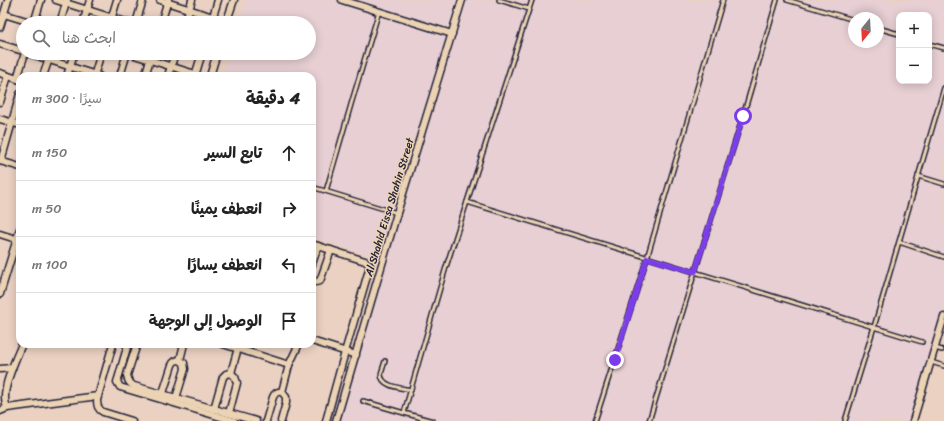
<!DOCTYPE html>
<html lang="ar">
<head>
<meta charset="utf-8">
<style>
  body { margin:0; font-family:Sriracha,"Playpen Sans Arabic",sans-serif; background:#f2f2f2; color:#222; direction:rtl }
  .controls { position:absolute; right:12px; top:12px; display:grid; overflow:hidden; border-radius:8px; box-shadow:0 2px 10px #0003 }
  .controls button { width:36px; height:36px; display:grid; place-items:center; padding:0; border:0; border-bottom:1px solid #e0e0e0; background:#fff; color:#222; font:20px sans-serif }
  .compass { position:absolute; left:848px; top:12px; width:36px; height:36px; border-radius:50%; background:#fff; box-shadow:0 2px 10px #0003; rotate:198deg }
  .stop { position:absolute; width:12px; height:12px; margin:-9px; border:3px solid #7c3aed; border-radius:50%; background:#fff }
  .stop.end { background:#7c3aed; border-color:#fff; box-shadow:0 1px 4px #0008 }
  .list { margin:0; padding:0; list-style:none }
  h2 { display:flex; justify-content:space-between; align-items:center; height:52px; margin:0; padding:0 16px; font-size:17px }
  h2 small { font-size:13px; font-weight:400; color:#767676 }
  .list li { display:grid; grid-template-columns:26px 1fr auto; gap:12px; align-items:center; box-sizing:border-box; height:56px; padding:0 16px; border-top:1px solid #e0e0e0 }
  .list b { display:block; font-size:15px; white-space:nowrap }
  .list em { font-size:13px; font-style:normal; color:#767676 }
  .icon { flex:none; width:22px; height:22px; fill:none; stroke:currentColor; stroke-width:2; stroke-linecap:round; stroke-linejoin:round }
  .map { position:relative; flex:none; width:944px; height:421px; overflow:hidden; direction:ltr }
  .search { position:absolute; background:#fff; box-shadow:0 2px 10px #0003; left:16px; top:16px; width:300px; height:44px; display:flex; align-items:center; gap:10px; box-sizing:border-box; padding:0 14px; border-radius:22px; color:#767676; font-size:15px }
  .panel { position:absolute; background:#fff; box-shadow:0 2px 10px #0003; left:16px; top:72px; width:300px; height:276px; border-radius:12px; direction:rtl }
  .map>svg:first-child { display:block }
</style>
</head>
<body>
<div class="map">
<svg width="944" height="421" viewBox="0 0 944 421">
  <rect width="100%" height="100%" fill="#ead1c2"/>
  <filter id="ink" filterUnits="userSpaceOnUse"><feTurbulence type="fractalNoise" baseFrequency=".025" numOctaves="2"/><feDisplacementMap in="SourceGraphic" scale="8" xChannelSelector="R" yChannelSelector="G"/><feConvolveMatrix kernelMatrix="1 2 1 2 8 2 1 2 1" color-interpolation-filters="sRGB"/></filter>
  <g filter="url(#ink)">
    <!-- built -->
    <path fill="#e7cfd3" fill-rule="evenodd" d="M246,0h698v309l-34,112h-580l50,-163 -68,-21v-161h-89l7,-23h79v-30h-70zM899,15h30v66h-30zM854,18h24v24h-24z"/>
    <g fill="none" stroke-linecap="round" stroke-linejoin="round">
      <!-- lane casing -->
      <g stroke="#22223b" stroke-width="6">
        <g id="lane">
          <path d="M499,0l30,9"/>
          <path d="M787,0l67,20"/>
          <path d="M878,28l21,6"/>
          <path d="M929,44l15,4"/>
          <path d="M918,176l26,8"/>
          <path d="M312,187l85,26"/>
          <path d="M326,191l26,-90 27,-90"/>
          <path d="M467,202l455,140"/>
          <path d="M899,242l45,15"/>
          <path d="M935,348l7,2"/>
          <path d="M385,361c-1,4 -3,9 -4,13 0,13 21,14 30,16"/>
          <path d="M931,362l13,4"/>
          <path d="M363,401l41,12"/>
          <path d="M433,421l-29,-8 42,-146 86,-267"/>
          <path d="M595,421l52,-163 76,-258"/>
          <path d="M649,421l94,-305 34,-116"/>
          <path d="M845,421l29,-94 70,-239"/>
        </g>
      </g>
      <!-- street casing -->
      <g stroke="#22223b" stroke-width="9">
        <g id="street">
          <path d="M56,0l73,23"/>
          <path d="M160,0l53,17"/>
          <path d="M342,0l110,34"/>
          <path d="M4,14l29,9"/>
          <path d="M34,23l7,-23"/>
          <path d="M60,23l7,-23"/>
          <path d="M83,23l7,-23"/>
          <path d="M110,23l7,-23"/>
          <path d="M136,23l7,-23"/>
          <path d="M161,23l7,-23"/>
          <path d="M185,23l7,-23"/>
          <path d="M211,23l7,-23"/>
          <path d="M226,23l8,-23"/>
          <path d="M0,27l8,-27"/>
          <path d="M0,44l23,7"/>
          <path d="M28,53l71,23"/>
          <path d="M128,53l67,21"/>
          <path d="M0,73l20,7"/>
          <path d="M43,76l8,-23"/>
          <path d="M67,76l7,-23"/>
          <path d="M94,76l7,-23"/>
          <path d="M120,76l7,-23"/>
          <path d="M145,76l7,-23"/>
          <path d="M168,76l7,-23"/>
          <path d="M195,76l7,-23"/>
          <path d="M210,76l7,-23"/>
          <path d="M17,79l8,-26"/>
          <path d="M0,102l8,-26"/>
          <path d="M0,119l20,6"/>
          <path d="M0,161l20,6"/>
          <path d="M1,161l19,-67"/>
          <path d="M0,234l19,6"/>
          <path d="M312,244l53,17 4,3 1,2 -25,86 -19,69"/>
          <path d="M312,264l6,-18"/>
          <path d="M312,281l4,1 4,-1 11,-31"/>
          <path d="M0,294l20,-65"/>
          <path d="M312,341l44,14"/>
          <path d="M113,344l-16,56c0,6 1,9 6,12l29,9"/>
          <path d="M128,344l-10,35 -1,3 3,5 114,34"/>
          <path d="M137,344l-10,31c1,6 2,8 7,11l122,35"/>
          <path d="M223,344l66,21"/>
          <path d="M0,369l12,-1"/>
          <path d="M231,373l7,-25"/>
          <path d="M282,392l7,-27 10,-21"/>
          <path d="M163,393l9,-28c2,-4 4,-5 8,-5l4,-16"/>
          <path d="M176,398l9,-29 -1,-6 -4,-3"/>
          <path d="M7,408c-1,-3 -2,-7 -2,-10 -1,-14 11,-40 17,-54"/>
          <path d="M214,409l9,-32 3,-3 5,-1 4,4 2,6 -8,30"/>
          <path d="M0,411l7,-3 91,-12"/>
          <path d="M266,421l7,-24c2,-4 4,-6 9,-5l4,5v6l-5,18"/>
          <path d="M336,421l61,-208 65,-213"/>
          <path d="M913,421l31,-104"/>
        </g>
      </g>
      <!-- lane -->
      <use href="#lane" stroke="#ecd3b4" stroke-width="3"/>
      <!-- street -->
      <use href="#street" stroke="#ecd3b4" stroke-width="6"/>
    </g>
  </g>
  <g fill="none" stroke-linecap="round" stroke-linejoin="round" filter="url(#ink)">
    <!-- route -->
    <path stroke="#7c3aed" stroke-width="5" d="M615,360l32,-102 48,14 48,-156"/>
  </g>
  <g text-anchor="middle" stroke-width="3" stroke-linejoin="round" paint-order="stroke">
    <!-- street labels -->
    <g font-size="11" fill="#22223b" stroke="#ecd3b4">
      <text transform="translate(389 207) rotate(-73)" y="4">Al Shahid Eissa Shahin Street</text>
    </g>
  </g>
</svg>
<div class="controls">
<button>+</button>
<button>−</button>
</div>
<svg class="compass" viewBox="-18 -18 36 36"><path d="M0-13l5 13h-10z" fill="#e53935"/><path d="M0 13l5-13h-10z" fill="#767676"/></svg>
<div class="stop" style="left:743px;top:116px"></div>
<div class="stop end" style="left:615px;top:360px"></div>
<div class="search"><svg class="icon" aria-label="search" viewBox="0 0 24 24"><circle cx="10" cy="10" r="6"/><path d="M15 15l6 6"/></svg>ابحث هنا</div>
<section class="panel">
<h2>4 دقيقة<small>سيرًا · 300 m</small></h2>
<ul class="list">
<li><svg class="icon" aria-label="ahead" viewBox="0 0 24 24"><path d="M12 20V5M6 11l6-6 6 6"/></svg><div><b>تابع السير</b></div><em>150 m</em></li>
<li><svg class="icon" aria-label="right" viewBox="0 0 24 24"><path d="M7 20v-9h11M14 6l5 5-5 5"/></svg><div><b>انعطف يمينًا</b></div><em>50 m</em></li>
<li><svg class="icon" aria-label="left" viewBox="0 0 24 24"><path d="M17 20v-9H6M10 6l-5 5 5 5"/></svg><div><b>انعطف يسارًا</b></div><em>100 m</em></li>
<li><svg class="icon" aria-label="arrive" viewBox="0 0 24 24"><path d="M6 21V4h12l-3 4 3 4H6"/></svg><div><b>الوصول إلى الوجهة</b></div></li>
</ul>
</section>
</div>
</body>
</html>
